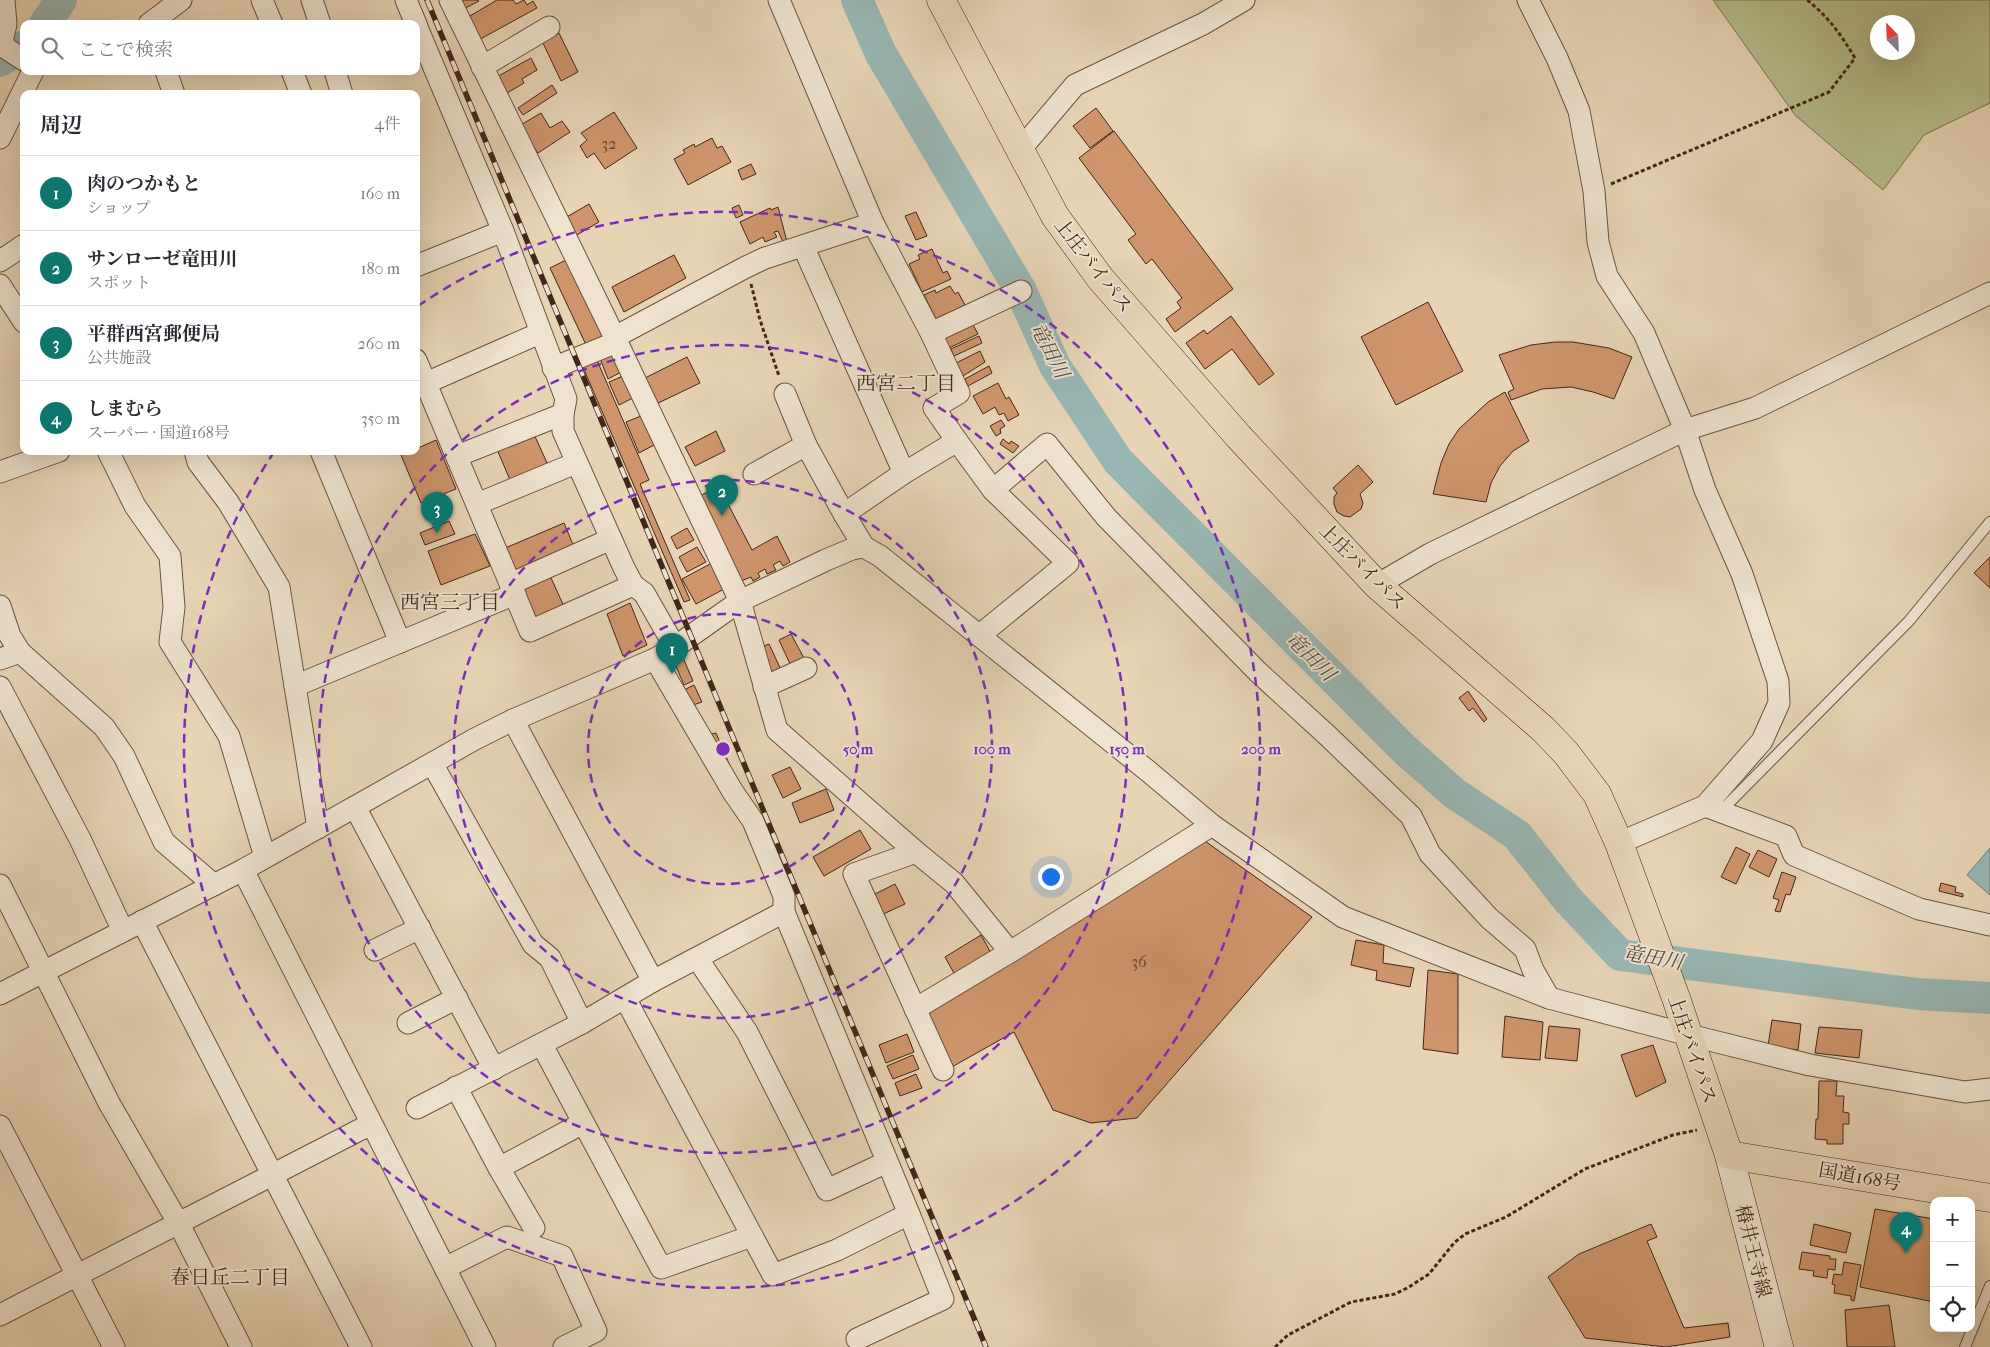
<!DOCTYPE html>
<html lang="ja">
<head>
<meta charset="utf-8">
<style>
  body { margin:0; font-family:"IM FELL French Canon","Noto Serif JP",serif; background:#f2f2f3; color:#2b2b33 }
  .controls { position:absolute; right:15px; bottom:15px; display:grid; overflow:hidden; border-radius:10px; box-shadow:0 5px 20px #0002 }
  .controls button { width:45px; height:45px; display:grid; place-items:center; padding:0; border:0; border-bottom:1px solid #e1e1e2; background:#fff; color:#2b2b33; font:25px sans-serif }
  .compass { position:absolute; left:1870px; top:15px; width:45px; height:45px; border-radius:50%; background:#fff; box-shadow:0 5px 20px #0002; rotate:337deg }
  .you { position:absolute; left:1050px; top:876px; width:18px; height:18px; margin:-12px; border:4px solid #fff; border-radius:50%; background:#1a73e8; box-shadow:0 0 0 8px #1a73e833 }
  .badge { display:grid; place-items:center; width:32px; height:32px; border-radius:50%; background:#0f766e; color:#fff; font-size:16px; font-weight:700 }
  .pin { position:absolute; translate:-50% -41px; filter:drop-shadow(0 1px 2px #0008) }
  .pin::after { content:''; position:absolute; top:26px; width:18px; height:15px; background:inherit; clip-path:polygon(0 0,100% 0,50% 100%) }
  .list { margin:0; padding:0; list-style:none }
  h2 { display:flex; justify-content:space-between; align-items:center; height:65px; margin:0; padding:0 20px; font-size:21px }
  h2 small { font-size:16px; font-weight:400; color:#7c7c81 }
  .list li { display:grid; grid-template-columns:32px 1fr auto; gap:15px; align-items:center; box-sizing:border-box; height:75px; padding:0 20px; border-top:1px solid #e1e1e2 }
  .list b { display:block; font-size:19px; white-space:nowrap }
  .list p { margin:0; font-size:16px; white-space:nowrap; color:#7c7c81 }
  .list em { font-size:16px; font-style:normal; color:#7c7c81 }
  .icon { flex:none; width:28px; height:28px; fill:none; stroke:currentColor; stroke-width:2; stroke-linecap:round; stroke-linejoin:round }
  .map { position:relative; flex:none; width:1990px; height:1347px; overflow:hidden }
  .search { position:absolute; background:#fff; box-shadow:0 5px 20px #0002; left:20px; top:20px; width:400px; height:55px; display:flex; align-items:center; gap:12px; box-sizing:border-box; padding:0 18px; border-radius:10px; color:#7c7c81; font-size:19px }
  .panel { position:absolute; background:#fff; box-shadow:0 5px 20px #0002; left:20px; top:90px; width:400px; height:365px; border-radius:10px }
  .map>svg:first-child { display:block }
</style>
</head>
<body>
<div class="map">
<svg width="1990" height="1347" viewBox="0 0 1990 1347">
  <rect width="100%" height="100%" fill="#e7d4b5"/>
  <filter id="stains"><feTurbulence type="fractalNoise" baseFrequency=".004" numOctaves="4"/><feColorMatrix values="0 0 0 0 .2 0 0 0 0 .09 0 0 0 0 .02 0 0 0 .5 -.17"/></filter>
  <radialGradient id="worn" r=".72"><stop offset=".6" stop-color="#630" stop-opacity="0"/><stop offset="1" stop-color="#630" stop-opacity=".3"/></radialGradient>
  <!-- green -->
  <path fill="#b6bc8d" stroke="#7c7152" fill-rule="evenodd" d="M1713,0h277v103l-66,32 -41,55 -88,-75zM1878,22h30v30h-30z"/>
  <!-- water -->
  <path fill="#98b7b4" stroke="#767d76" d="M1990,848v47l-23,-20z"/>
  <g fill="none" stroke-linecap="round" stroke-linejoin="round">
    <!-- river -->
    <g stroke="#98b7b4" stroke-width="32">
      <path d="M857,0l24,54 140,237 34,75 63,95 286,288 50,44 63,42 51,65 52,55 297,39 73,4"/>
      <path d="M45,24l16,-24"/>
      <path d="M0,61l24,-15"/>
    </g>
  </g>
  <!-- building -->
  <g fill="#ce956c" stroke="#422618">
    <path d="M451,0h27l1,1 -23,12z"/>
    <path d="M497,0h16l3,4 8,-4 3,5 6,-4 4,7 -62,34 -12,-22z"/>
    <path d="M559,33l19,39 -17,9 -19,-40z"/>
    <path d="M531,58l6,12 -15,9 2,4 -22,13 -9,-17z"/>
    <path d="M552,85l5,8 -34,22 -5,-7z"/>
    <path d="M1096,108l17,23 -23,17 -17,-22z"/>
    <path d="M614,112l23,36 -32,21 -11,-16 -7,5 -7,-12 7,-6 -6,-7z"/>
    <path d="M541,113l9,15 12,-7 8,11 -32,21 -19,-27z"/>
    <path d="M1114,131l119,158 -58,43 -9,-13 15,-11 -4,-6 5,-4 -30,-39 -6,5 -18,-24 8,-6 -57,-76z"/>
    <path d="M712,138l5,10 5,-2 9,16 -43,23 -14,-26 11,-6 -2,-3 11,-6 1,3z"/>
    <path d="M751,164l5,10 -14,6 -4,-10z"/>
    <path d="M589,204l10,18 -24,14 -10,-18z"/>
    <path d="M739,205l4,10 -7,3 -4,-10z"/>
    <path d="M778,207l9,35 -3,2 -6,-13 -4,1 3,5 -12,5 -2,-5 -13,7 -10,-22 30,-14 1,2z"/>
    <path d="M916,212l11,24 -11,4 -11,-24z"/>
    <path d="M932,249l11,24 4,-2 4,8 -29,13 -13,-28 11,-5 -2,-4z"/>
    <path d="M674,255l12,23 -62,34 -12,-25z"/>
    <path d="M568,259l38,79 -19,9 -37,-79z"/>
    <path d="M950,286l5,8 3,-2 7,13 -29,14 -12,-24 11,-5 1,3z"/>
    <path d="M1428,302l35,69 -67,34 -35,-68z"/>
    <path d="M1231,316l43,58 -15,11 -27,-36 -27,20 -19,-26 18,-13 3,4z"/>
    <path d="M972,323l6,11 -29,14 -5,-11z"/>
    <path d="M979,336l3,7 -28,13 -3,-7z"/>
    <path d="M1555,342h18l36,6 23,9 -18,42 -21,-7 -22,-5 -29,2 -31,11 -3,-8 6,-3 -15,-34 32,-10z"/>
    <path d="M611,350l10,22 -13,7 -9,-23z"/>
    <path d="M980,351l5,11 -22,14 -7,-13z"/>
    <path d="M687,357l13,26 -48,23 -13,-25z"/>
    <path d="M596,358l53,122 -9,4 50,116 -6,2 -102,-237z"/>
    <path d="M989,366l3,7 -24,13 -3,-7z"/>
    <path d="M623,376l10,22 -14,7 -10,-23z"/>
    <path d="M998,383l8,16 3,-2 10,18 -11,6 -4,-8 -5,2 -4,-8 -12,7 -10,-18z"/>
    <path d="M1505,392l24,49 -16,10 -13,15 -9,17 -5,19 -53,-8 8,-31 8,-19 10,-15 29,-27z"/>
    <path d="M641,416l13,29 -15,8 -13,-31z"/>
    <path d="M1001,420l4,6 -5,3 1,4 -5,3 -6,-10z"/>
    <path d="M716,431l9,20 -30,15 -10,-19z"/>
    <path d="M533,432l15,33 -38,15 -14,-33z"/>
    <path d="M1003,439l6,5 2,-3 8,5 -6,7 -13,-9z"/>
    <path d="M436,440l20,49 -35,14 -20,-48 9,-4h6v-2z"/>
    <path d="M1358,465l15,17 -13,12 3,9 -2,6 -11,8 -6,-1 -7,-4 -3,-8v-7l3,-4 -4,-5z"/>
    <path d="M716,481l36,69 25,-14 13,26 -7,4 -3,-5 -7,4 3,5 -9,4 -2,-5 -7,4 2,4 -7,4 -2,-4 -10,4 -41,-85 9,-5 -4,-5z"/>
    <path d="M449,521l6,13 -30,11 -5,-12z"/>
    <path d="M564,523l10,24 -61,26 -10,-24z"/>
    <path d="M687,528l7,12 -17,9 -6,-12z"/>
    <path d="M475,534l15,32 -49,19 -13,-34z"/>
    <path d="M697,547l9,15 -19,10 -8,-15z"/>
    <path d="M1990,557v31l-16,-15z"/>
    <path d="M712,563l14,25 -30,16 -14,-25z"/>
    <path d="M547,569l19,42 -33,12 -17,-41z"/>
    <path d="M630,603l17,42 -24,11 -16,-42z"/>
    <path d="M791,634l14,26 -14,6 -12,-26z"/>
    <path d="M769,644l13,28 -11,4 -12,-28z"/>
    <path d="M681,653l12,28 -9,4 -12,-28z"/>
    <path d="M694,685l8,17 -12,4 -6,-16z"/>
    <path d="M1468,691l19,28 -3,3 -11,-14 -4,3 -10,-13z"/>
    <path d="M716,733l17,40 -26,-38z"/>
    <path d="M790,767l11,22 -18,9 -11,-23z"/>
    <path d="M826,789l8,21 -34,13 -8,-20z"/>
    <path d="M860,830l11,19 -47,27 -11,-19z"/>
    <path d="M1202,839l110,78 -175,201 -46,5 -38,-13 -39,-78 -64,36 -22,-46 3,-16z"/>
    <path d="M1736,847l14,7 -14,30 -15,-7z"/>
    <path d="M1758,850l19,9 -8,18 -20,-10z"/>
    <path d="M1782,872l14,5 -6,18 -4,-1 -6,18 -5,-1 4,-11 -6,-2z"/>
    <path d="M1941,883l15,4 -1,5 8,2v3l-24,-6z"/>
    <path d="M895,884l10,20 -26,12 -10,-19z"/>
    <path d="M981,935l10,18 -36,22 -10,-18z"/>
    <path d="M1356,940l28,5 -1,18 31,5 -4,19 -34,-7 1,-9 -26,-6z"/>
    <path d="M1428,970l30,4v80l-35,-5z"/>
    <path d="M1505,1016l38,6 -3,38 -38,-3z"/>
    <path d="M1772,1020l29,4 -3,26 -30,-4z"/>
    <path d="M1549,1026l31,3 -3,32 -32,-3z"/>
    <path d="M1819,1027l43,3 -3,28 -44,-5z"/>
    <path d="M907,1034l7,18 -28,11 -7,-18z"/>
    <path d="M1653,1045l13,37 -30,15 -15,-42z"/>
    <path d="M913,1055l6,14 -26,10 -6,-13z"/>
    <path d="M916,1074l6,14 -22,8 -5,-13z"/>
    <path d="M1819,1081h18l-1,15h8l-1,16 6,1v11h-6v20h-16v-4l-12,-1 1,-20h2z"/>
    <path d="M1875,1209l59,10v83l-74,-15z"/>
    <path d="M1651,1224l6,13 -10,4 37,87 44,-5 2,14 -64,10 -81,-9 -37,-61 31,-23z"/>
    <path d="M1814,1224l37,9 -5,20 -36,-8z"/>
    <path d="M1802,1252l28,4v3h6l-1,11 -7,-1 -1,9 -14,-2 1,-5 -15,-2z"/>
    <path d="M1844,1262l17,3 -7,36 -3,-1v-4l-17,-3 1,-8 -3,-1 2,-10 8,1z"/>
    <path d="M1889,1305l6,42h-48l-2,-37z"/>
  </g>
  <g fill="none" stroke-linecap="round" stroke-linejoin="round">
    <!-- lane casing -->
    <g stroke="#6b523f" stroke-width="12">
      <g id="lane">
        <path d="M1720,812l189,-191 81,-99"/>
        <path d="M1965,1347l25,-61"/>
      </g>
    </g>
    <!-- street casing -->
    <g stroke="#6b523f" stroke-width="23">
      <g id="street">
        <path d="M4,0l2,24 -4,18 5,7 17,11"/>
        <path d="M262,0l10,24"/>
        <path d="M312,0l8,24"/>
        <path d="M406,0l10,24"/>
        <path d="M450,0l167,342 123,259 37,129 139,122 38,31 56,69"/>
        <path d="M779,0l94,223 58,110 28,60 -25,15 23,33 -53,32 -60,41 20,33"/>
        <path d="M1528,0l29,58 22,53 15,80 4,51 9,34 37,57 41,97 20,60 37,84 36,107 1,22 -17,38 -57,65 -86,37"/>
        <path d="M149,24l32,-24"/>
        <path d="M416,25l87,206 63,168 -3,15v17l61,137 9,17 11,8 31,54"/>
        <path d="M482,67l67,-40"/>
        <path d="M166,71l8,23"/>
        <path d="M292,71l9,23"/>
        <path d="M335,71l7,23"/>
        <path d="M0,138l33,-67"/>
        <path d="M1020,150l55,-65 128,-61 41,-24"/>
        <path d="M803,246l101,227"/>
        <path d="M0,261l24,-16"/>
        <path d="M416,266l87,-35"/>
        <path d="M0,285l24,37"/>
        <path d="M931,333l90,-42"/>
        <path d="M615,337l131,-70 19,-9 108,-35"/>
        <path d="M416,360l114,271 103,-46"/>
        <path d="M553,368l64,-26"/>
        <path d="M426,383l114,-50"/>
        <path d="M785,394l21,51 38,69"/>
        <path d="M957,441l36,49 75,73 -88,72"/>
        <path d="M108,451l27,55 35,50 4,51 -4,35 59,94 36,121"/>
        <path d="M195,451l3,11 30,40 51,85 16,99"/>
        <path d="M321,451l79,191"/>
        <path d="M457,456l106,-42"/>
        <path d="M0,472l59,-21"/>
        <path d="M754,474l52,-29"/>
        <path d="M993,490l54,-46 59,73 152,155 70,64 83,80 19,38 59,64 36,31 8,21 16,28"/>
        <path d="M477,504l99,-41"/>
        <path d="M510,584l101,-45"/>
        <path d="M1377,585l53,-31 255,-124 70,-22 235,-115"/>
        <path d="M0,606l10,30 10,16 84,75 20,29 40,86 50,43"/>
        <path d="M0,659l20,-7"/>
        <path d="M0,687l80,152 43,92"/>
        <path d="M764,687l42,-19"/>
        <path d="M513,720l140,261"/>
        <path d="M433,765l100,179 17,14 32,65"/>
        <path d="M1705,806l81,30 8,19 125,54 71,16"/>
        <path d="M355,807l139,262"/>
        <path d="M318,828l-23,-142 220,-92"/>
        <path d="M916,852l-62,22 89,196"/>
        <path d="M243,870l242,477"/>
        <path d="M0,885l109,218 70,121 62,123"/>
        <path d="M142,921l219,426"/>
        <path d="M375,950l45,-22"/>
        <path d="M697,958l50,74 80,158 60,-28"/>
        <path d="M0,994l243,-124 232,-131 38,-19 142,-61 20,-12 65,-46 86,-41 26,-11 12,-2 16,9 268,215 64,54 131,92 206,81 140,37 121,30 155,27 25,-3"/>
        <path d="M625,998l148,277 64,-25 72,-36 -125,-302v-16l-31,-75 -20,-29 -78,-133"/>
        <path d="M915,1009l95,-57 202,-127"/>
        <path d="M408,1023l49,-25"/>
        <path d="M542,1045l119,223 91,-32"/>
        <path d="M456,1087l43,81 35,60"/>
        <path d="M417,1108l165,-85 71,-42 131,-69"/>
        <path d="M0,1126l114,221"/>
        <path d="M499,1168l84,-45"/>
        <path d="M445,1268l62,-31 55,19 34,75 -32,16"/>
        <path d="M0,1315l371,-191"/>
        <path d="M857,1339l86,-40 -34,-85"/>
      </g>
    </g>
    <!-- secondary casing -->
    <g stroke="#422618" stroke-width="29">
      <path id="secondary" d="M1729,1155l50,192"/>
    </g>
    <!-- highway casing -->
    <g stroke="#422618" stroke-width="29">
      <path id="highway" d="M941,0l114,216 45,62 139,159 138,148 166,144 23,24 31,41 22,49 57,155 53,157 261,43"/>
    </g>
    <!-- path -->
    <g stroke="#422618" stroke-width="3" stroke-dasharray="4 2.5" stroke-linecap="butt">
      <path d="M1611,184l218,-92 26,-34c-14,-23 -26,-41 -48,-58"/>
      <path d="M751,284l9,36 19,56"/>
      <path d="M1275,1347l13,-12 63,-33 44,-8 14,-7 20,-13 25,-31 11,-9 41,-17 79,-48 88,-34 24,-5"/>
    </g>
    <!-- lane -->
    <use href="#lane" stroke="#efe3cf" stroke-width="10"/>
    <!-- street -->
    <use href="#street" stroke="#efe3cf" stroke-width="21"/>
    <!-- secondary -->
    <use href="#secondary" stroke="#efe3cf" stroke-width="28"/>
    <!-- highway -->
    <use href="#highway" stroke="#e7d4b5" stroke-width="28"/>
    <!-- rail casing -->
    <g stroke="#422618" stroke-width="5.5">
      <path id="rail" d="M427,0l559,1347"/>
    </g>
    <!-- rail -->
    <use href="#rail" stroke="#efe3cf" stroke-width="4" stroke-dasharray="11" stroke-linecap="butt"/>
  </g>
  <!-- distance rings -->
  <g fill="none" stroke="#7b2cbf" stroke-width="2.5" stroke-dasharray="9 6">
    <circle cx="723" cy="749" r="135"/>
    <circle cx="723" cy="749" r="269"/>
    <circle cx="723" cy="749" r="404"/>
    <path d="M418 306A538 538 0 1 1 274 452"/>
  </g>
  <g text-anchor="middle" stroke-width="4" stroke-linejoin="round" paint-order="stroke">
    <!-- number labels -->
    <g font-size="16" fill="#65422d">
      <text x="609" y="149">32</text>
      <text x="1139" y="967">36</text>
    </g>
    <!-- street labels -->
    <g font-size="19" fill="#422618" stroke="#efe3cf">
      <text transform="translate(1094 265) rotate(52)" y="7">上庄バイパス</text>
      <text transform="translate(1363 566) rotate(45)" y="7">上庄バイパス</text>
      <text transform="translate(1693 1049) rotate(71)" y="7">上庄バイパス</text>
      <text transform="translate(1860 1176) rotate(10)" y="7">国道168号</text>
      <text transform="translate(1754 1251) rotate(76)" y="7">椿井王寺線</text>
    </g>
    <!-- water labels -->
    <g font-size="20" font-style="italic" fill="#584a3f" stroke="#efe3cf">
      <text transform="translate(1050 350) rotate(63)" y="7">竜田川</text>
      <text transform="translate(1311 656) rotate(45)" y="7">竜田川</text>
      <text transform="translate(1653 957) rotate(11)" y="7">竜田川</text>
    </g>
    <!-- neighbourhood labels -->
    <g font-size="20" fill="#422618" stroke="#efe3cf">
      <text x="906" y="390">西宮二丁目</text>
      <text x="450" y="609">西宮三丁目</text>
      <text x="230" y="1284">春日丘二丁目</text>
    </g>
  </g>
  <circle cx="723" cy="749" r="8" fill="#7b2cbf" stroke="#efe3cf" stroke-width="2.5"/>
  <g font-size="15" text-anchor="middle" font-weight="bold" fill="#7b2cbf" stroke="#efe3cf" stroke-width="4" stroke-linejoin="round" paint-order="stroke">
    <text x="858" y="754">50 m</text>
    <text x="992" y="754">100 m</text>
    <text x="1127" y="754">150 m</text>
    <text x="1261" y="754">200 m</text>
  </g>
  <rect width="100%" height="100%" filter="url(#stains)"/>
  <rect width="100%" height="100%" fill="url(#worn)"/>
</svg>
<div class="controls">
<button>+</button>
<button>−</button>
<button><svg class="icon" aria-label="locate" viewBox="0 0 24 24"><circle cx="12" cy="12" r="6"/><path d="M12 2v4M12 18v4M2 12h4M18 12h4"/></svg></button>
</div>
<svg class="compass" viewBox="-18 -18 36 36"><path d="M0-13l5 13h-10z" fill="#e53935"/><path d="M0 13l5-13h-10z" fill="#7c7c81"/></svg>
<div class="you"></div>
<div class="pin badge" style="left:672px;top:674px">1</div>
<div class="pin badge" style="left:722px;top:516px">2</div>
<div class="pin badge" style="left:437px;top:533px">3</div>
<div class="pin badge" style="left:1906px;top:1253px">4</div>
<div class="search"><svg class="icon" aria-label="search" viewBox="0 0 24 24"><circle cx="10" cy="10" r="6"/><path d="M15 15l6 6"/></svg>ここで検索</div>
<section class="panel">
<h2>周辺<small>4件</small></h2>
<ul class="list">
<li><span class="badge">1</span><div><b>肉のつかもと</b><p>ショップ</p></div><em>160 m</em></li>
<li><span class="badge">2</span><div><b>サンローゼ竜田川</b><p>スポット</p></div><em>180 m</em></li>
<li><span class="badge">3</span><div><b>平群西宮郵便局</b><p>公共施設</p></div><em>260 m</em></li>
<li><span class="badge">4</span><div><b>しまむら</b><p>スーパー · 国道168号</p></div><em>350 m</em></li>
</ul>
</section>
</div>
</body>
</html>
